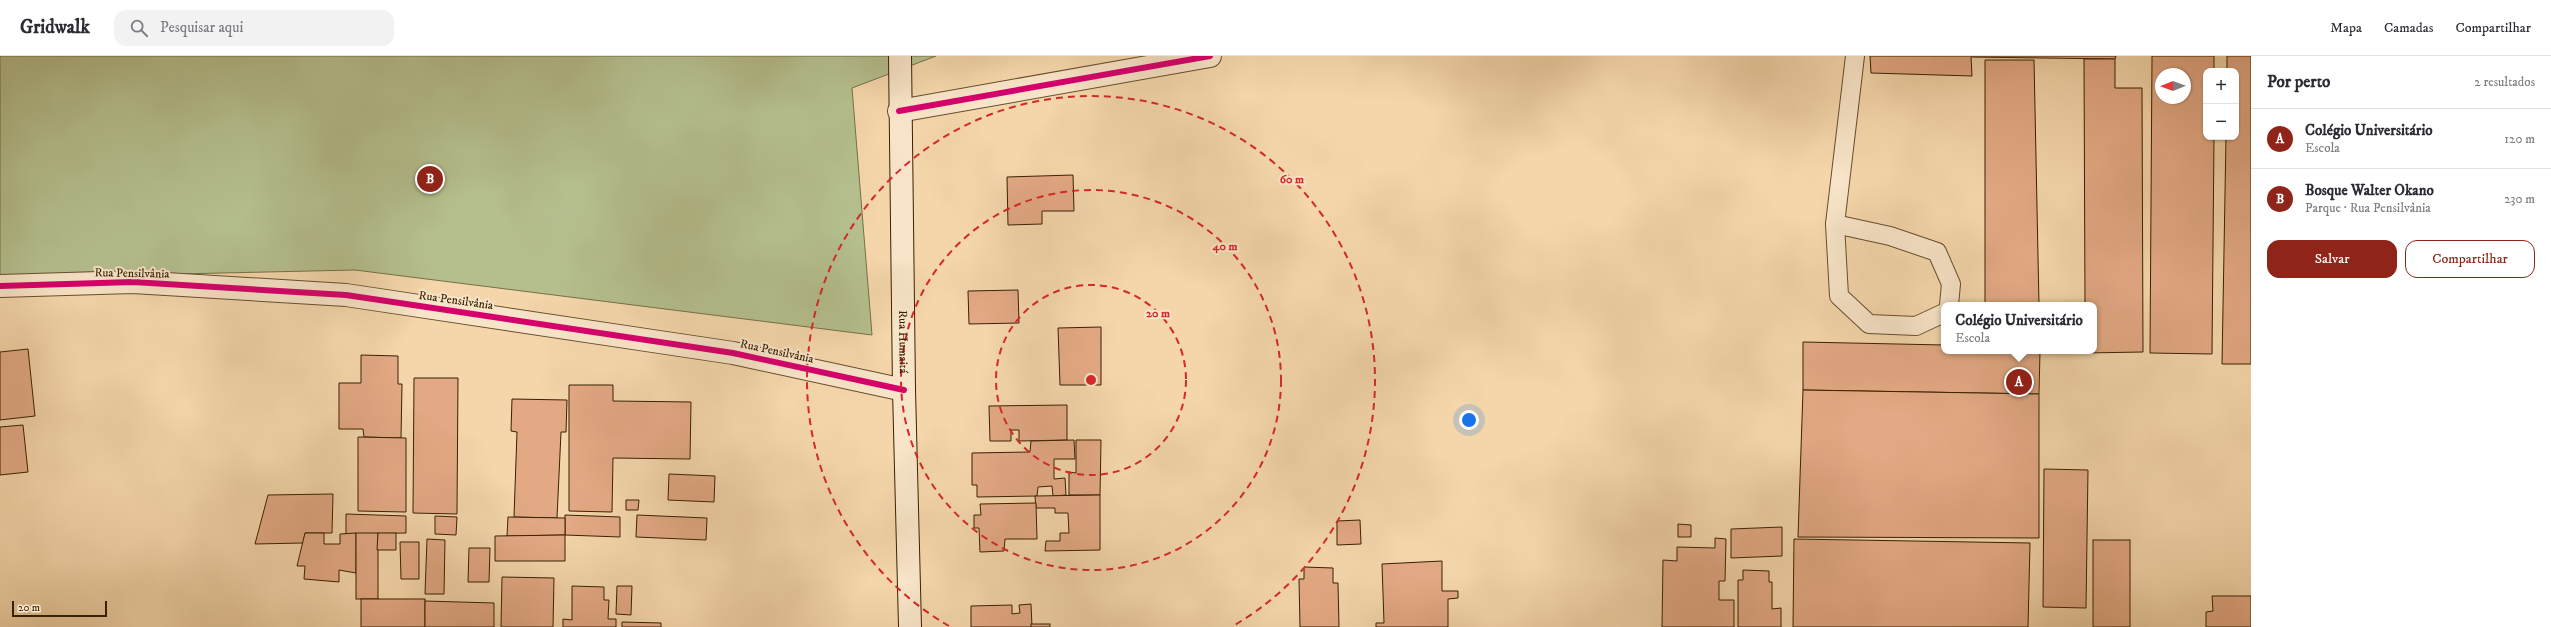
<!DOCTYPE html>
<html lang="pt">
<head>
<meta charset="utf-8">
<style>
  body { margin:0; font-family:"IM FELL DW Pica",serif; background:#f2f2f3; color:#2b2b33 }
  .controls { position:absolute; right:12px; top:12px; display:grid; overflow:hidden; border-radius:8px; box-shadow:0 1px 3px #0004 }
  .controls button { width:36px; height:36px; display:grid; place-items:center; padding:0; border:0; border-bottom:1px solid #e1e1e2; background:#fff; color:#2b2b33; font:20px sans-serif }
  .compass { position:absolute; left:2155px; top:12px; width:36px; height:36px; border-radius:50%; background:#fff; box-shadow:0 1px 3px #0004; rotate:269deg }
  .scale { position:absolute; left:12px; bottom:10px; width:95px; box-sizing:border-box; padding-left:4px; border:2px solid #392102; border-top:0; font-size:11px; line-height:14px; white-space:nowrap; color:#392102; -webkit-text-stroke:3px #f8e4c8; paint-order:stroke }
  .you { position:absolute; left:1469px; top:364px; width:14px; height:14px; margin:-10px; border:3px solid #fff; border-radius:50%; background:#1a73e8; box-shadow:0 0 0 6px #1a73e833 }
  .badge { display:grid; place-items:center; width:26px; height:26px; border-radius:50%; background:#8f2418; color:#fff; font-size:13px; font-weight:700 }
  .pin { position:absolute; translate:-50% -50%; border:2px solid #fff; box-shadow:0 1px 4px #0006 }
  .popup { position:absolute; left:1941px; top:246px; width:156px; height:52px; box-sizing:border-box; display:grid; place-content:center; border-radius:8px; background:#fff; filter:drop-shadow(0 1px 3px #0005); font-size:13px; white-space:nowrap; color:#7c7c81 }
  .popup b { font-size:15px; color:#2b2b33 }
  .popup::after { content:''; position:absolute; left:50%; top:100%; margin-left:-8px; border:8px solid transparent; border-top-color:#fff }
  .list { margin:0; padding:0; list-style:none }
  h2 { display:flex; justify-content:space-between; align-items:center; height:52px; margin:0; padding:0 16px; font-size:17px }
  h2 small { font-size:13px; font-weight:400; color:#7c7c81 }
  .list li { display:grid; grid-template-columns:26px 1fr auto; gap:12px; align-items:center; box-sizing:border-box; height:60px; padding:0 16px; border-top:1px solid #e1e1e2 }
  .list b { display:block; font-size:15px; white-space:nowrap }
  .list p { margin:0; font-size:13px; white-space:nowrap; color:#7c7c81 }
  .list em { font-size:13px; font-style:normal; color:#7c7c81 }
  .actions { display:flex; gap:8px; padding:12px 16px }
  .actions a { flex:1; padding:9px 0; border:1px solid #8f2418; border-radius:12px; text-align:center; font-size:14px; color:#8f2418 }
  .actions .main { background:#8f2418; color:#fff }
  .icon { flex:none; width:22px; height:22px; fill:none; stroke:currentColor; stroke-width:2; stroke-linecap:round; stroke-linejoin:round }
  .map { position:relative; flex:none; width:2251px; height:571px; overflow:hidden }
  header { display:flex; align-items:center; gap:24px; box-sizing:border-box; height:56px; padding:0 20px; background:#fff; border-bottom:1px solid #e1e1e2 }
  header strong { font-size:19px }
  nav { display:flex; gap:22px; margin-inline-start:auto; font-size:14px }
  .search { width:280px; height:36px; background:#f2f2f3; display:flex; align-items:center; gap:10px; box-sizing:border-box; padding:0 14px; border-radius:12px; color:#7c7c81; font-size:15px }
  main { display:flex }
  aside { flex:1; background:#fff }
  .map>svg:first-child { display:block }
</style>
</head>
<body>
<header>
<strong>Gridwalk</strong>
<div class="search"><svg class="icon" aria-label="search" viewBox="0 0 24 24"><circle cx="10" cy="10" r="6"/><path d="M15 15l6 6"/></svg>Pesquisar aqui</div>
<nav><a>Mapa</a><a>Camadas</a><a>Compartilhar</a></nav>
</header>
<main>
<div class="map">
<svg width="2251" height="571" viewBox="0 0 2251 571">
  <rect width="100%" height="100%" fill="#f4d6aa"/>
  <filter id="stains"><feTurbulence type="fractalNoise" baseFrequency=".005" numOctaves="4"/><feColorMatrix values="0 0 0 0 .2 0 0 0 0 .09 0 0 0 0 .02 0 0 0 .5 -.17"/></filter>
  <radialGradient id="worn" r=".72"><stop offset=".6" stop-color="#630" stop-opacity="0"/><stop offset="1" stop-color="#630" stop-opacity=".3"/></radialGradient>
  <!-- green -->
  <path fill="#b5bf8e" stroke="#777048" d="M0,0h936l-84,32 20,247 -517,-65 -355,8z"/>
  <!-- building -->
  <g fill="#e3a984" stroke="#392102" fill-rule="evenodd">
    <path d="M1870,0h246l-1,3 -144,-2 1,19 -101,-3z"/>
    <path d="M2152,0h62v15h-8v66h8l-2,217 -62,-1zM2161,18h24v24h-24z"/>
    <path d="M2227,0h24v308h-29l4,-227h10v-66h-9z"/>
    <path d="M2084,3h31v29h27l1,264 -58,1v-2h9v-46h-9z"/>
    <path d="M1985,4h49l5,245h-54z"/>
    <path d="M1073,119l1,36h-32v13l-34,1 -1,-48z"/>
    <path d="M1018,234l1,33 -50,1 -1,-33z"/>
    <path d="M1101,271v58h-41l-2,-57z"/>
    <path d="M1803,286l141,3v6h96l-1,43 -236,-4z"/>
    <path d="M28,293l7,67 -35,4v-68z"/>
    <path d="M361,299l37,1v28h4l-1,54 -37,-1 -1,-8h-24v-46h22z"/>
    <path d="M414,322h44l-1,136 -44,-1z"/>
    <path d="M569,329h44v16l78,1 -1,57 -77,-1 -1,54 -43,-1z"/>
    <path d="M1803,334l236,4v144l-241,-1z"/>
    <path d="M512,343l55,1 -1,32h-5l-4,86 -43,-1 3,-85 -6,-1z"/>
    <path d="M1067,349v35l-48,1v-11h-8v11h-21l-1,-35z"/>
    <path d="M23,369l5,47 -28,3v-48z"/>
    <path d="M358,381l48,1v74l-48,-1z"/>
    <path d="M1074,384l1,19h-21v20l11,-1 1,17 -13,1 -1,-10 -14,1 -1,9 -60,1v-12h-5v-32l58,-1 1,-11z"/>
    <path d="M1076,384h25l-1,55h-31v-23l7,1z"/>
    <path d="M2044,413l44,1 -2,138 -43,-1z"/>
    <path d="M669,418l46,2 -1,26 -46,-2z"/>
    <path d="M333,438l-1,39h-27l-2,10 -48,1 13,-49z"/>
    <path d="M1100,439v55l-55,1 1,-10h14v-8h9l-1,-20h-13v-5h-19l-1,-12z"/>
    <path d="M626,444h13l-1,10h-12z"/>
    <path d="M1036,447l1,36h-32l-1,12 -24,1 -1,-24h-5v-13h7l-1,-11z"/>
    <path d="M346,458l60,2v17l-60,1z"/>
    <path d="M565,459l55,2v20l-55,-2z"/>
    <path d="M637,459l70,3 -1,22 -70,-3z"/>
    <path d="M435,460l22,1 -1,18 -21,-1z"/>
    <path d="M508,461l57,1v17l-58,1z"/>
    <path d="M1360,464l1,24 -24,1v-24z"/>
    <path d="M1678,468l13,1v12h-13z"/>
    <path d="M1782,471v29l-51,2v-29z"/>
    <path d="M305,477h19v11h16v-10l16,-1v40l-17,-3v12l-35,-3 1,-13h-8z"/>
    <rect x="356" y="477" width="22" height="66"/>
    <path d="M378,477h18v17h-19z"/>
    <path d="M565,479v26h-70v-25z"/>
    <path d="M1715,482l11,1 -1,42h-6v19h15v27h-72l1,-67 14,1v-14l38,1z"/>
    <path d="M427,483l18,1 -1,54h-19z"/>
    <path d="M1794,483l236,4 -2,84h-235z"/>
    <rect x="2093" y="484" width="37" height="87"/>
    <path d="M400,486h19v37h-18z"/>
    <path d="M469,492h21l-1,34h-21z"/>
    <path d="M1442,505v30h16v7l-10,1v28h-72v-4h8l-2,-59z"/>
    <path d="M1304,511l29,1v15h5l1,44h-39l-1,-48h5z"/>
    <path d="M1743,514l26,1v11h3v27l9,-1v19h-43v-47h5z"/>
    <path d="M502,521l52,1 -1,49h-52z"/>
    <path d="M572,530l32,1v13h5l-1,19h8v8h-53v-8l9,1z"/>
    <path d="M617,530h15l-1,29 -15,-1z"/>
    <path d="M2212,540h39v31h-45v-15l7,-1z"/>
    <rect x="361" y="543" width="64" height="28"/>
    <path d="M425,545l69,2v24h-69z"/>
    <path d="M1031,548l1,23h-61v-21l41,-1v9l8,-1 -1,-8z"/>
    <path d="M622,566l39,1v4h-39z"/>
    <rect x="1031" y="568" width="19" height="3"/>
  </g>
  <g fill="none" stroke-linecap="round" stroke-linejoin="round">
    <!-- service casing -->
    <g stroke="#684e2c" stroke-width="20">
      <g id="service">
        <path d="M1855,0l-20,168 4,72 30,28 47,2 28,-13"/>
        <path d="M1835,168l55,12 47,16 14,32 -2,21"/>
      </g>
    </g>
    <!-- minor casing -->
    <g stroke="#684e2c" stroke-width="24">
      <g id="minor">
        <path d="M899,55l311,-55"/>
        <path d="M0,230l133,-4 213,13 387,58 171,37"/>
      </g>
    </g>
    <!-- secondary casing -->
    <g stroke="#392102" stroke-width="24">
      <g id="secondary">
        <path id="s1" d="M900,0l4,334 6,237"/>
      </g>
    </g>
    <!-- service -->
    <use href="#service" stroke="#f8e4c8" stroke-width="18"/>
    <!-- minor -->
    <use href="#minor" stroke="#f8e4c8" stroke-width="22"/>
    <!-- secondary -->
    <use href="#secondary" stroke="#f8e4c8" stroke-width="22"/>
    <!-- cycleway casing -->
    <g stroke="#f8e4c8" stroke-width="8">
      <g id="cycleway">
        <path d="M899,55l311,-55"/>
        <path d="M0,230l133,-4 213,13 387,58 171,37"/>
      </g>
    </g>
    <!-- cycleway -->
    <use href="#cycleway" stroke="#d6006c" stroke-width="6"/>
  </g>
  <!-- distance rings -->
  <g fill="none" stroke="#d62828" stroke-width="2" stroke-dasharray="7 5">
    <circle cx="1091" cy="324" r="95"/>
    <circle cx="1091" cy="324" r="190"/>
    <path d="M949 570A284 284 0 1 1 1233 570"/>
  </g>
  <g text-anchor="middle" stroke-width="4" stroke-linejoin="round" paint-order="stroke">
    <!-- street labels -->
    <g font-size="12" fill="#392102" stroke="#f8e4c8">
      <text transform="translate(132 217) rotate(1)" y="4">Rua Pensilvânia</text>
      <text transform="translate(456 244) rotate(8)" y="4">Rua Pensilvânia</text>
      <text dy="4" stroke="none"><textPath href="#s1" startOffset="286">Rua Humaitá</textPath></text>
      <text transform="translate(777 295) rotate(12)" y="4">Rua Pensilvânia</text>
    </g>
  </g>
  <circle cx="1091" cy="324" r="6" fill="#d62828" stroke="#f8e4c8" stroke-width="2"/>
  <g font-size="12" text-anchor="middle" font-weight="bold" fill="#d62828" stroke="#f8e4c8" stroke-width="4" stroke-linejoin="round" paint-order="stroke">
    <text x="1292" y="127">60 m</text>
    <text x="1225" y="194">40 m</text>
    <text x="1158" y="261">20 m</text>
  </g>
  <rect width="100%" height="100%" filter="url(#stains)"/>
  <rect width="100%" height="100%" fill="url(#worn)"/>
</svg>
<div class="controls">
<button>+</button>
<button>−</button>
</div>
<svg class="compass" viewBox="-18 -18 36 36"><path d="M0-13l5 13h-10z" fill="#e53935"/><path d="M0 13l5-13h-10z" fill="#7c7c81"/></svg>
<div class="scale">20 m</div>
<div class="you"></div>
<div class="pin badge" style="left:2019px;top:326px">A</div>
<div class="popup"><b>Colégio Universitário</b>Escola</div>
<div class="pin badge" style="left:430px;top:123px">B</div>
</div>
<aside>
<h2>Por perto<small>2 resultados</small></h2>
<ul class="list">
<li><span class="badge">A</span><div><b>Colégio Universitário</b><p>Escola</p></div><em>120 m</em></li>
<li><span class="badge">B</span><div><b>Bosque Walter Okano</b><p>Parque · Rua Pensilvânia</p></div><em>230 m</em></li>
</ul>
<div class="actions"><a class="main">Salvar</a><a>Compartilhar</a></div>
</aside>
</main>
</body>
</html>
